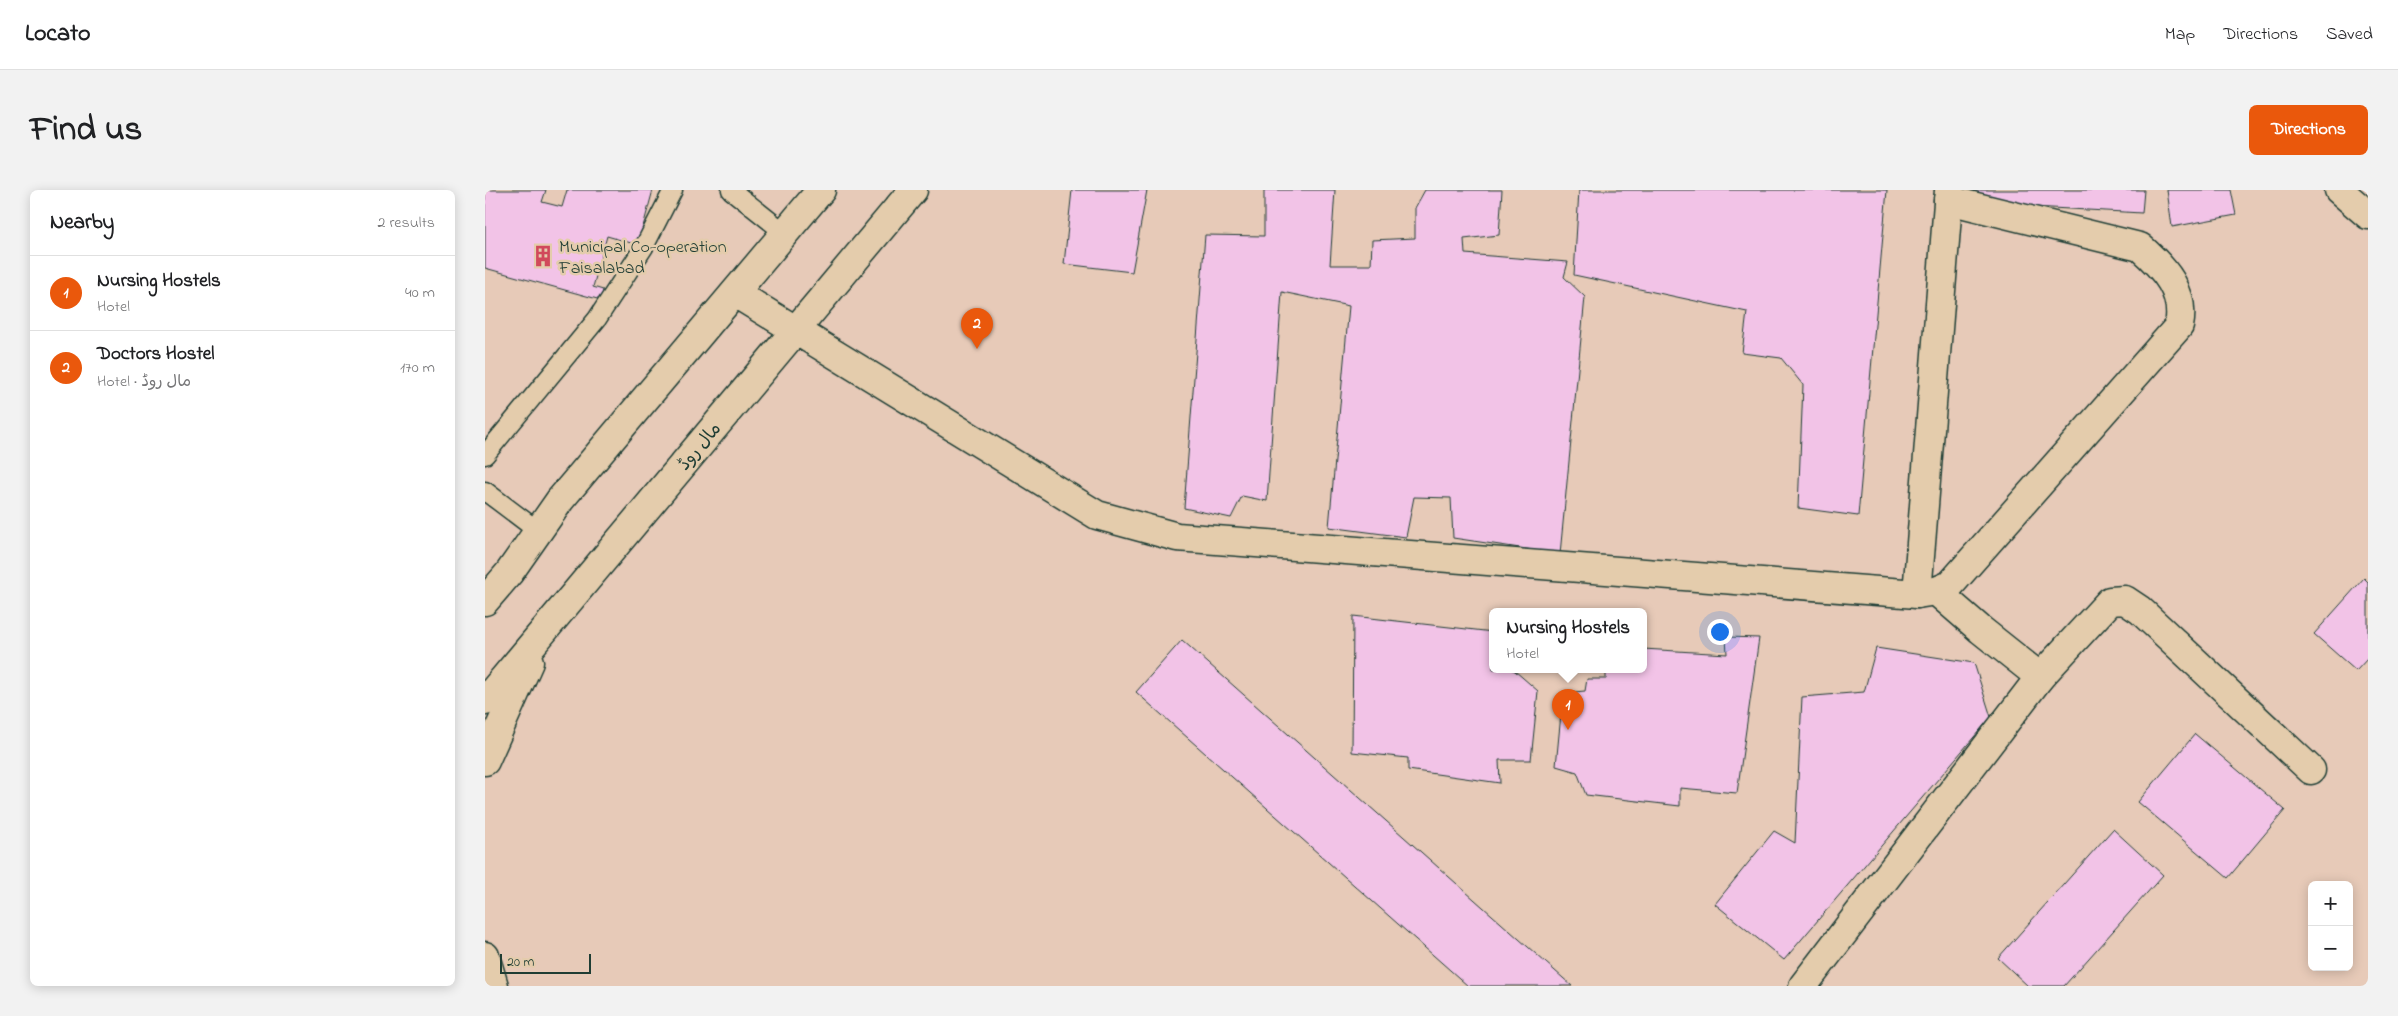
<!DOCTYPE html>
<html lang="en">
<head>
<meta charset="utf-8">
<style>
  body { margin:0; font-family:"Indie Flower","Playpen Sans Arabic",sans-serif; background:#f2f2f2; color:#202124 }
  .controls { position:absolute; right:15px; bottom:15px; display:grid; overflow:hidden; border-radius:8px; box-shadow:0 2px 12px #0003 }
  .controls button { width:45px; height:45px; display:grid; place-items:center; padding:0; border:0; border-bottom:1px solid #e0e0e0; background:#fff; color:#202124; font:25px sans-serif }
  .scale { position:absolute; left:15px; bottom:12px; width:91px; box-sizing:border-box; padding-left:5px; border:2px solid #1f3d34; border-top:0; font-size:14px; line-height:18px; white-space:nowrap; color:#1f3d34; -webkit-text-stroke:4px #e4ccac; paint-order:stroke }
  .you { position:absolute; left:1234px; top:441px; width:18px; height:18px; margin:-12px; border:4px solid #fff; border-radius:50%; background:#1a73e8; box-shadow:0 0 0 8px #1a73e833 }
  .badge { display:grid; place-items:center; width:32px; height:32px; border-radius:50%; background:#ea580c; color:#fff; font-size:16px; font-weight:700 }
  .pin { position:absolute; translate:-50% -41px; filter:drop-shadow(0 1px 2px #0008) }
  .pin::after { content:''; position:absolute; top:26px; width:18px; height:15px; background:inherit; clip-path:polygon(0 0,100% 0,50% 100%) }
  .popup { position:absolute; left:1004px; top:418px; width:158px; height:65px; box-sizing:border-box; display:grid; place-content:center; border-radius:8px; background:#fff; filter:drop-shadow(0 1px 4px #0005); font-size:16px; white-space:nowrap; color:#757577 }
  .popup b { font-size:19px; color:#202124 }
  .popup::after { content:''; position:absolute; left:50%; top:100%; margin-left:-10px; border:10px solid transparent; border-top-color:#fff }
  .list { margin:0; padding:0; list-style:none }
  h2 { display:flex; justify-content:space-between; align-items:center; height:65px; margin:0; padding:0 20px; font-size:21px }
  h2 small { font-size:16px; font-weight:400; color:#757577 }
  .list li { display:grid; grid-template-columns:32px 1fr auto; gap:15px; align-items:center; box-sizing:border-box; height:75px; padding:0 20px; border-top:1px solid #e0e0e0 }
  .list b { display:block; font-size:19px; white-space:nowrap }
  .list p { margin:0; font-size:16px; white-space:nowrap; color:#757577 }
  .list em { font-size:16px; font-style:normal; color:#757577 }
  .map { position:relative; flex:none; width:1883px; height:796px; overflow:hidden; border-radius:8px }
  header { display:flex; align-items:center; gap:30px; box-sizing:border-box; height:70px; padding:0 25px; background:#fff; border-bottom:1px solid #e0e0e0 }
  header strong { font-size:24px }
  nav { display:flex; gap:28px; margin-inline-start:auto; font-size:18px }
  .intro { display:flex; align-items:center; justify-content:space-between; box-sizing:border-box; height:120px; padding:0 30px }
  h1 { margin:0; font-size:35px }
  .button { padding:12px 22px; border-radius:8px; background:#ea580c; color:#fff; font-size:18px; font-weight:700 }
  main { display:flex; gap:30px; padding:0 30px }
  aside { flex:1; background:#fff; border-radius:8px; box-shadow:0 2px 12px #0003 }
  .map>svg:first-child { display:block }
</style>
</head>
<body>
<header>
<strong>Locato</strong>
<nav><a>Map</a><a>Directions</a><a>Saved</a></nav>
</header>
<div class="intro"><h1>Find us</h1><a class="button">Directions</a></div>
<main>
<aside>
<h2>Nearby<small>2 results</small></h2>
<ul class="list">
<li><span class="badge">1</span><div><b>Nursing Hostels</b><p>Hotel</p></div><em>40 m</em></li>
<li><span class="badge">2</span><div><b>Doctors Hostel</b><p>Hotel · مال روڈ</p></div><em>170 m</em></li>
</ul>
</aside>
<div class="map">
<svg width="1883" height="796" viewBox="0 0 1883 796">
  <rect width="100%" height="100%" fill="#e7cab8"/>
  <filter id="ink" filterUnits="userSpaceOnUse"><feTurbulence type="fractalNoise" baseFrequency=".02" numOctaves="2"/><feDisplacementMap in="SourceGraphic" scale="10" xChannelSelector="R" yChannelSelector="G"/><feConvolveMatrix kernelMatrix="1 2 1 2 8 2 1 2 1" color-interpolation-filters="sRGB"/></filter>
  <g filter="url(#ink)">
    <!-- building -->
    <g fill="#f2c3e7" stroke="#1f3d34">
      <path d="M0,0h61l-4,12 20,5 5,-17h86l-15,55 -31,-9 -14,51 10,3 -2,10 -116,-32z"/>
      <path d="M587,0h75l-15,82 -68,-8z"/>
      <path d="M779,0h71l-5,75h41l1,-25 43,-2v-30l10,-18h77l-3,45 -35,4 1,15 103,8 -4,15 21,20 -25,257 -107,-16 -2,-40 -37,-1 -8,40 -77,-10 20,-221 -67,-14 -15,209 -25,-5 -11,22 -47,-10 21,-273 59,1z"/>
      <path d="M1094,0h308l-29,326 -60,-8 5,-123 -22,-27 -39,-5 5,-41 -173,-37z"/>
      <path d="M1489,0h170l-2,23 -163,-9z"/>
      <path d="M1682,0h64l5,25 -64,12z"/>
      <path d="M1879,388l4,4v76l-12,13 -42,-37z"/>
      <path d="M868,426l140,16v37h17l5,2 23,20 -7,69h-32l1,23 -92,-13v-12l-56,-6z"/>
      <path d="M1241,447l33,1 -22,155 -57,-5v18l-94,-11 -9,-23 -21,-6 7,-73 22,-2 2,-12h19v-10h37v-20l84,5z"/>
      <path d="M697,450l390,346h-104l-332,-294z"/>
      <path d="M1391,458l98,15 17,54 -207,243 -69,-56 59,-73 21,12 7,-146 62,-5z"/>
      <path d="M1710,544l90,76 -57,68 -90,-76z"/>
      <path d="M1628,639l50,46 -99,111h-36l-30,-28z"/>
    </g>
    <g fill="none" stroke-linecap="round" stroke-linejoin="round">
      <!-- lane casing -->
      <g stroke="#1f3d34" stroke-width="21">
        <g id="lane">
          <path d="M246,0l54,43"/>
          <path d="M0,265l112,-136 47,-72 29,-57"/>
          <path d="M0,301l53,40"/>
        </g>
      </g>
      <!-- street casing -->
      <g stroke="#1f3d34" stroke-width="31">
        <g id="street">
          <path d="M1854,0l29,25"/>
          <path d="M250,103l362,222 80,22 740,57 32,-404"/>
          <path d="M1432,404l19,-3 14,-6 229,-259c7,-34 -15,-58 -39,-79l-192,-47"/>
          <path d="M1555,487l70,-76 15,-1 15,10 171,160"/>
          <path d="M1318,796l237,-309 -59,-47 -45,-39"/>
        </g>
      </g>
      <!-- secondary casing -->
      <g stroke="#1f3d34" stroke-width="31">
        <g id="secondary">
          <path d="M0,411l24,-28 51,-73 261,-310"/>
          <path d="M0,511l428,-511"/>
          <path d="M0,571l44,-99"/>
          <path d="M0,766l9,30"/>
        </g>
      </g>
      <!-- lane -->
      <use href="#lane" stroke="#e4ccac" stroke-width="18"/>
      <!-- street -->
      <use href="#street" stroke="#e4ccac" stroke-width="28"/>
      <!-- secondary -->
      <use href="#secondary" stroke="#e4ccac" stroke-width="28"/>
    </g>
  </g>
  <!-- icons -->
  <defs>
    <g id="building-bare" transform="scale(1.725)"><path d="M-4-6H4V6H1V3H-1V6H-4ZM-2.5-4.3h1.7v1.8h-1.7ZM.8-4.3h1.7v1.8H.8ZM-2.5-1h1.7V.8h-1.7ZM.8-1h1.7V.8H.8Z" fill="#d1495b" stroke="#e4ccac" stroke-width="2.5" paint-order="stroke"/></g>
  </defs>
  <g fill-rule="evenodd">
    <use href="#building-bare" x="58" y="66"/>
  </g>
  <g text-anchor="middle" stroke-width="5" stroke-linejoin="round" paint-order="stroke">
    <!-- poi labels -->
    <g font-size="18" fill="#1f3d34" stroke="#e4ccac" text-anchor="start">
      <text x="74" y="62">Municipal Co-operation<tspan x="74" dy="21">Faisalabad</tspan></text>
    </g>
    <!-- street labels -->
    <g font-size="18" fill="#1f3d34" stroke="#e4ccac">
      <text transform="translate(214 256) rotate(-50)" y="6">مال روڈ</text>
    </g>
  </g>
</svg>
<div class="controls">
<button>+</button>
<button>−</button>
</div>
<div class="scale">20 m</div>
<div class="you"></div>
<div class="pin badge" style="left:1083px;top:540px">1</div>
<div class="popup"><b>Nursing Hostels</b>Hotel</div>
<div class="pin badge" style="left:492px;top:159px">2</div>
</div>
</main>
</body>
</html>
